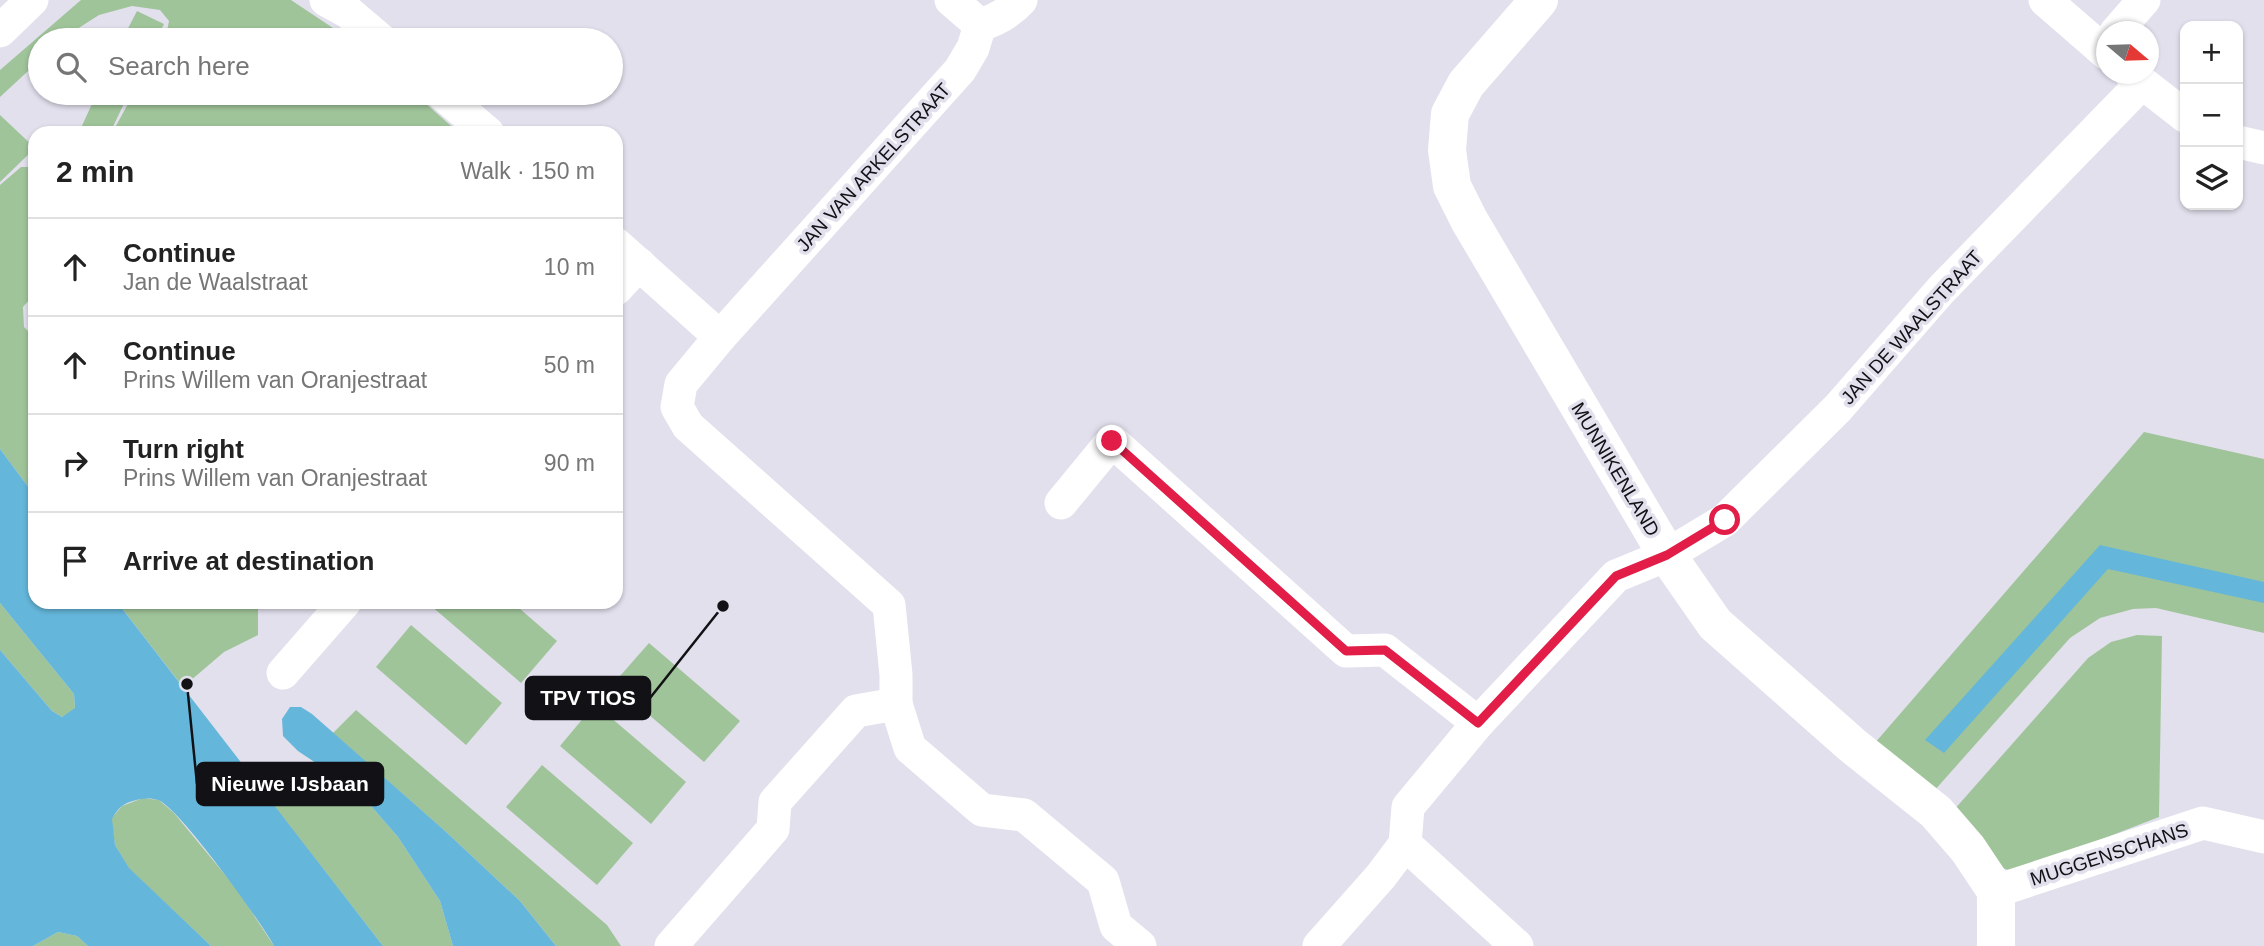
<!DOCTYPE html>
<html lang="en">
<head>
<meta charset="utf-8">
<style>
  body { margin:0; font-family:Helvetica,sans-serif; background:#f2f2f2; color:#222 }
  .controls { position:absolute; right:21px; top:21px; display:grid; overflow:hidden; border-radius:14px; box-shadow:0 2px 5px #0004 }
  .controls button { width:63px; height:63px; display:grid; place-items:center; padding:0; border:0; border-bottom:2px solid #e0e0e0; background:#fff; color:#222; font:35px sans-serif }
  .compass { position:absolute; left:2096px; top:21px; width:63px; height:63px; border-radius:50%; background:#fff; box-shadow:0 2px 5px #0004; rotate:109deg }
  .stop { position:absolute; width:21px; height:21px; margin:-16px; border:5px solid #e11d48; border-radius:50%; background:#fff }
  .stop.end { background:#e11d48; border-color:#fff; box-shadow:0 2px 7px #0008 }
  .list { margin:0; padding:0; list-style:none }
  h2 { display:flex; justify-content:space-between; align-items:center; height:91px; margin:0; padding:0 28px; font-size:30px }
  h2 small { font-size:23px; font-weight:400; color:#767676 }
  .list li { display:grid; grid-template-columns:46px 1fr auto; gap:21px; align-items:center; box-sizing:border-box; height:98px; padding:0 28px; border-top:2px solid #e0e0e0 }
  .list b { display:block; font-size:26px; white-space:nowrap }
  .list p { margin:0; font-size:23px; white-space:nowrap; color:#767676 }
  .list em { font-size:23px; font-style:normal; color:#767676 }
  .icon { flex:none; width:38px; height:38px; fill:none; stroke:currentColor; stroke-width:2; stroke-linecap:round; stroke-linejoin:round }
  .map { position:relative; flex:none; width:2264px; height:946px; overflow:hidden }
  .search { position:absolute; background:#fff; box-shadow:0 2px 5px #0004; left:28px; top:28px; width:595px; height:77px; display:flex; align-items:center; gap:18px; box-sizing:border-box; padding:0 24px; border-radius:38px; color:#767676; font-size:26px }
  .panel { position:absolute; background:#fff; box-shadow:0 2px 5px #0004; left:28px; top:126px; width:595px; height:483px; border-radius:21px }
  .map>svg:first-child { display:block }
</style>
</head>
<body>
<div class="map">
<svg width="2264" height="946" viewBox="0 0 2264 946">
  <rect width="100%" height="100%" fill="#e2e0ed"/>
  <!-- green -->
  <g fill="#a0c49a">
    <path d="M81,0h210l60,40h-189l5,-9 2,-10 -9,-11 -28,-4 -33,9 -39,25h-20v20l-40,37v-27z"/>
    <path d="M137,11l27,13 -8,16h-34z"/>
    <path d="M97,93h32l-19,40h-23l-7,-3z"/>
    <path d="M134,93h280l45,40h-347z"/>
    <path d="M0,115l35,33 -35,34z"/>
    <path d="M21,167h14v126l-12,14 1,20 11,11v158l-35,-47v-264z"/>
    <path d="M2144,432l120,27v174l-108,-25 -23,1 -33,9 -30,20 -136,153 -60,-47z"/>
    <path d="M117,602h141v33l-34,17 -41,35z"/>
    <path d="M433,602h79l45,39 -36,42 -91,-78z"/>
    <path d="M0,603l74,91 1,15 -13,8 -10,-6 -52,-61z"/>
    <path d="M411,625l91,78 -36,42 -90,-78z"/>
    <path d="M2137,635l25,1 -3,181 -134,52 -17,1 -21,-8 -34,-51 135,-153 23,-16z"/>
    <path d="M649,643l91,78 -36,41 -91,-78z"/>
    <path d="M595,704l91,78 -35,42 -91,-78z"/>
    <path d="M356,710l251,215 14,21h-65l-36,-45 -76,-71 -111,-97z"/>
    <path d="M542,765l91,78 -36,42 -91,-78z"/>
    <path d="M320,766l38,25 40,46 42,64 13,45h-70l-112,-144 17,-19z"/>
    <path d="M143,798l16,2 15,13 62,75 38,58h-63l-82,-77 -14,-24 -4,-26 11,-13z"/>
    <path d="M58,932l19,4 11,10h-55z"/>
  </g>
  <!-- water -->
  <g fill="#64b6da">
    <path d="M0,449l35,47v106h82l266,344h-109c-12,-23 -96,-140 -116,-146 -10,-4 -28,0 -36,6 -4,3 -8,9 -10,13l3,26 14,23 82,78h-123l-11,-10 -19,-4 -25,14h-33v-296l52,61 10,6 13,-9 -1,-14 -74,-91z"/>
    <path d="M2100,545l164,37v21l-156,-34 -164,184 -19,-13z"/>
    <path d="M290,707h11l11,7 132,116 76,71 36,45h-103l-13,-45 -42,-64 -40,-46 -60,-40 -15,-15 -1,-17z"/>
  </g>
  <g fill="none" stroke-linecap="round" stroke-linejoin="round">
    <!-- street -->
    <g stroke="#fff" stroke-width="33">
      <path d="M326,0l22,12 33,28"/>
      <path d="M951,0l29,25"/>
      <path d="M2045,0l61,53"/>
      <path d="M0,31l32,-31"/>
      <path d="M2116,32l28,-32"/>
      <path d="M2131,74l54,42"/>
      <path d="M441,93l47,40"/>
      <path d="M2238,142l26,6"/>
      <path d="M616,244l104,93"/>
      <path d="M616,289l23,-25"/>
      <path d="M1061,503l51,-62 234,210 39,-1 93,73"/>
      <path d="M283,673l62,-71"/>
      <path d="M896,704v-29l-7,-70 -201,-179 -11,-19 4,-23 39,-47 240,-267 13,-22 7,-23c17,-5 29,-12 41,-25"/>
      <path d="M1405,844l112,102"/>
      <path d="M1996,891l207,-68 61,14"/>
      <path d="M671,946l102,-117 2,-27 81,-91 40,-7 14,44 72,62 42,5 79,66 13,45 24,20"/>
      <path d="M1319,946l62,-70 24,-32 3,-37 70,-84 138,-147 51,-21 58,-35 113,-112 103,-118 201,-207"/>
    </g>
    <!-- secondary -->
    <path stroke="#fff" stroke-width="38" d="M1539,0l-73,84 -16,30 -3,36 5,36 17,34 198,335 48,69 137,121 84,67 32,37 28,42v55"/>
  </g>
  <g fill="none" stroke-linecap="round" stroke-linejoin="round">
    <!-- route -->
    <path stroke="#e11d48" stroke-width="9" d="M1112,441l234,210 39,-1 93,73 138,-147 51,-21 58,-35"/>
  </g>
  <g text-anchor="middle" stroke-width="7" stroke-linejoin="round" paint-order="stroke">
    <!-- street labels -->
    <g font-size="19" fill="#121115" stroke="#e2e0ed">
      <text transform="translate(873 167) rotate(-48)" y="7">JAN VAN ARKELSTRAAT</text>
      <text transform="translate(1911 327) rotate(-48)" y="7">JAN DE WAALSTRAAT</text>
      <text transform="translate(1616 469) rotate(59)" y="7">MUNNIKENLAND</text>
      <text transform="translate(2109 854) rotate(-18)" y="7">MUGGENSCHANS</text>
    </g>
  </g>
  <!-- callouts -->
  <path fill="none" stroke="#121115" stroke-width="2.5" d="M723 606L650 698M187 684L197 784"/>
  <g fill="#121115" stroke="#e2e0ed" stroke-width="2.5">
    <circle cx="723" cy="606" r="7"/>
    <circle cx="187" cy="684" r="7"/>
  </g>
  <g fill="#121115" stroke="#121115" stroke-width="2.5">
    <rect x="526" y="677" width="124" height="42" rx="7"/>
    <rect x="197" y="763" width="186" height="42" rx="7"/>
  </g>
  <g font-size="21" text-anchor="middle" font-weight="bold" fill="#fff">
    <text x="588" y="705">TPV TIOS</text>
    <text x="290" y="791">Nieuwe IJsbaan</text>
  </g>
</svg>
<div class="controls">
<button>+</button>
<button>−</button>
<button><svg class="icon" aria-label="layers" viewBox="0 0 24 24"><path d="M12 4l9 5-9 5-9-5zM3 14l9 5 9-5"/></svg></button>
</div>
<svg class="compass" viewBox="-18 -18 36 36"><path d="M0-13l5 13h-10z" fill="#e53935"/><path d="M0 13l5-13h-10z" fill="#767676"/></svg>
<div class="stop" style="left:1725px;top:520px"></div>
<div class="stop end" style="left:1112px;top:441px"></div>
<div class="search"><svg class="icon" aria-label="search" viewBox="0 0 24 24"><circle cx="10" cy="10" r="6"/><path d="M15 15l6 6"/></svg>Search here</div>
<section class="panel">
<h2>2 min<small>Walk · 150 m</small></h2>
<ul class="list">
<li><svg class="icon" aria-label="ahead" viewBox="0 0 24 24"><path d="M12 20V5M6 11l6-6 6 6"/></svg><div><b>Continue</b><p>Jan de Waalstraat</p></div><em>10 m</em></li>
<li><svg class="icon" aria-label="ahead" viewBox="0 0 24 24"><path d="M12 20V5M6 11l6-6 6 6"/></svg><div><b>Continue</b><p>Prins Willem van Oranjestraat</p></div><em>50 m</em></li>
<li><svg class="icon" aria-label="right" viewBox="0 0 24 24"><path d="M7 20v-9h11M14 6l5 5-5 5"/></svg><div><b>Turn right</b><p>Prins Willem van Oranjestraat</p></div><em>90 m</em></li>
<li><svg class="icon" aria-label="arrive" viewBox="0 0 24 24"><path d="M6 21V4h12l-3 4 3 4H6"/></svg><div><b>Arrive at destination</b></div></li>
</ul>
</section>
</div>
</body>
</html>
